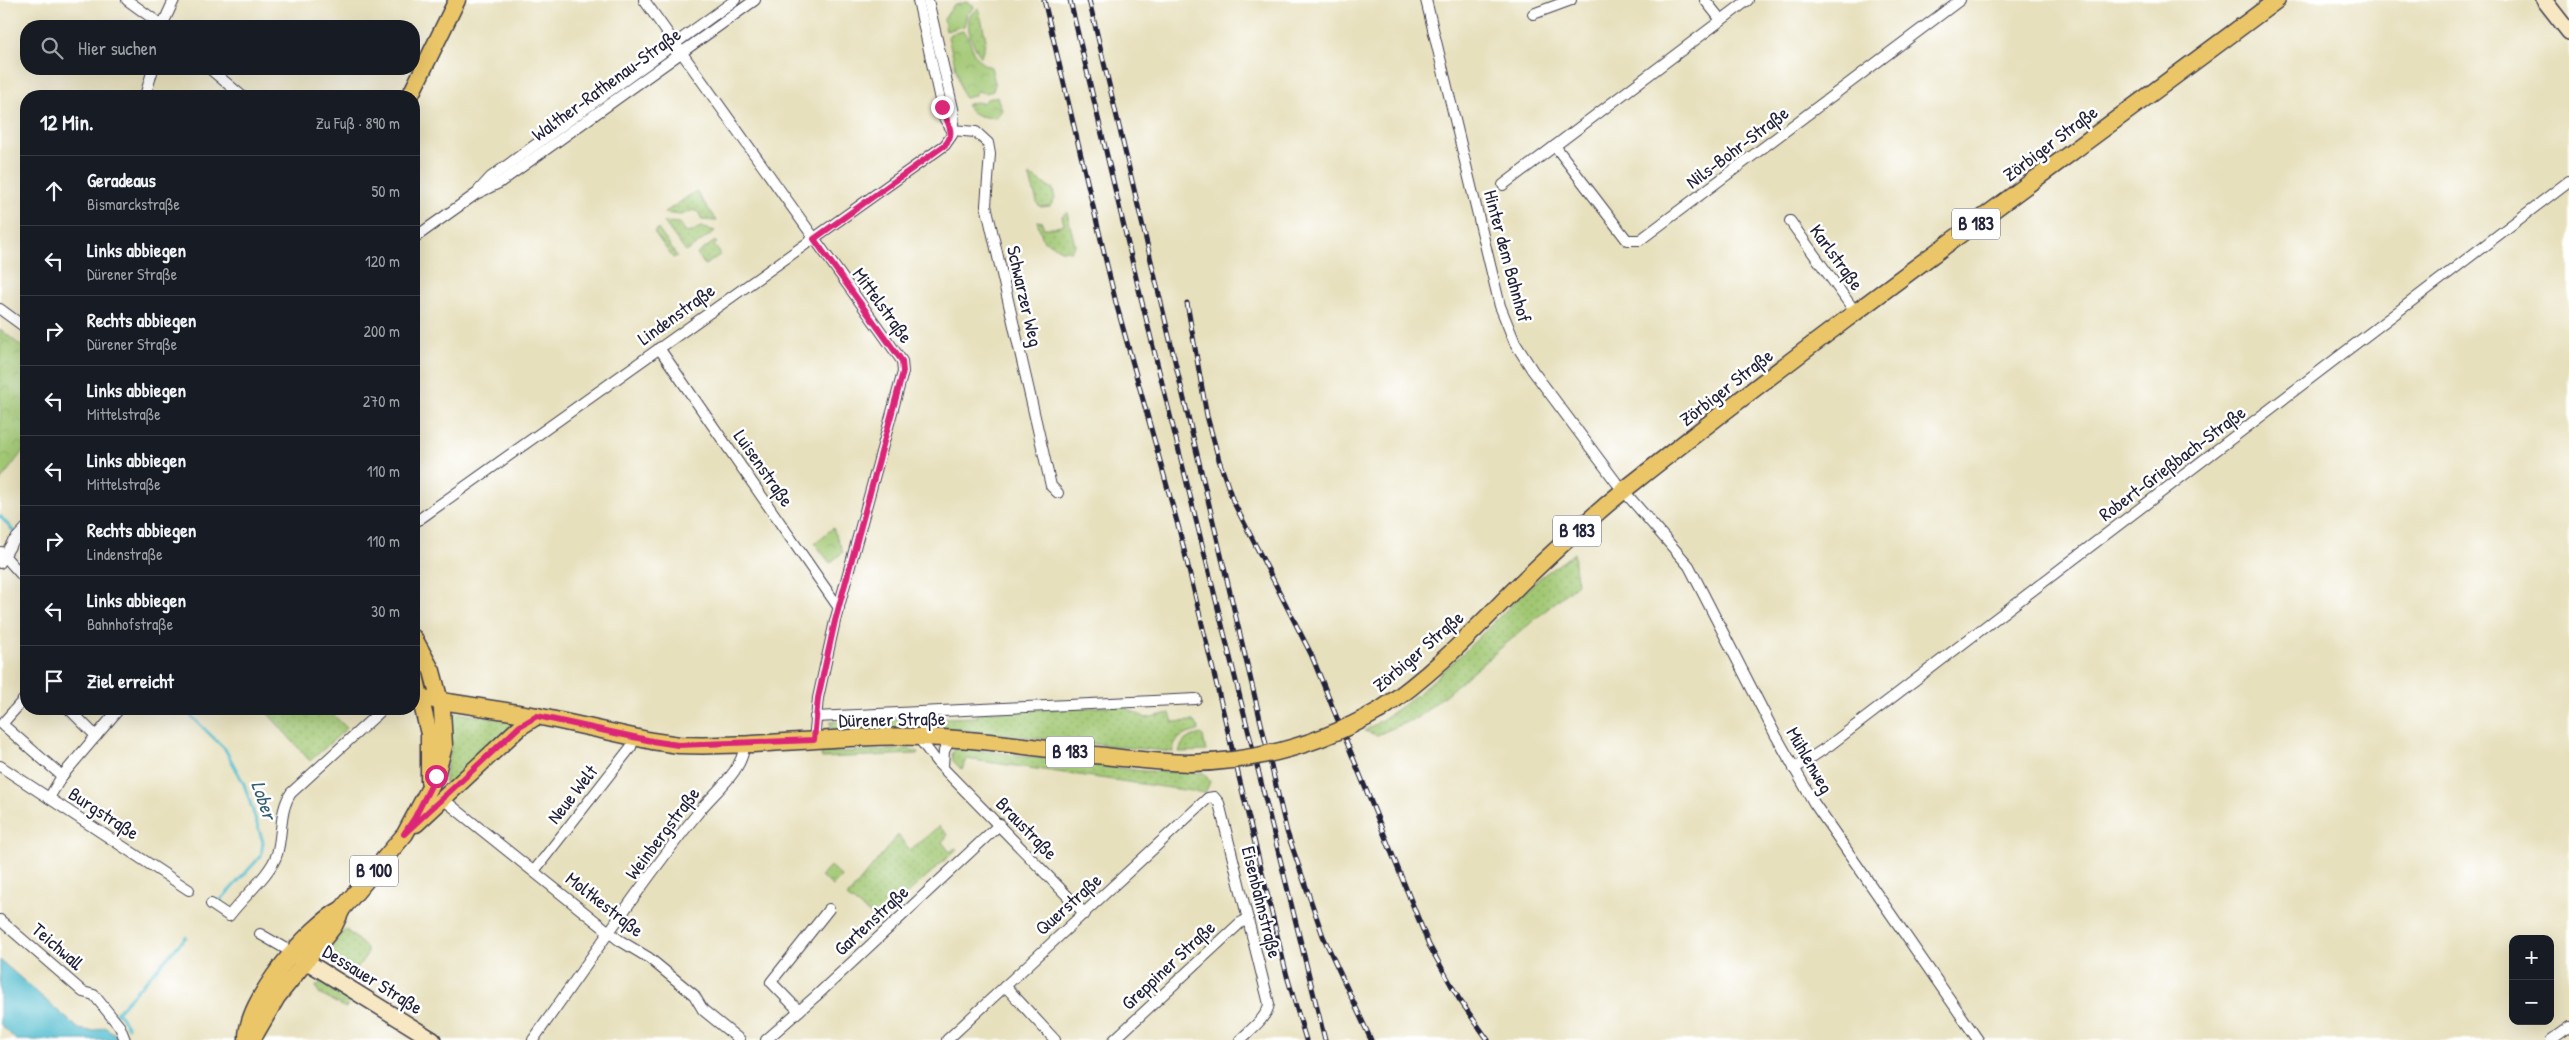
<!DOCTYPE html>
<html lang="de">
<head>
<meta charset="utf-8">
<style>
  body { margin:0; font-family:"Patrick Hand",sans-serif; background:#242831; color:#f1f3f6 }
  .controls { position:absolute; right:15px; bottom:15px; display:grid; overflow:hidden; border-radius:10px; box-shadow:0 5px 20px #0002 }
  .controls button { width:45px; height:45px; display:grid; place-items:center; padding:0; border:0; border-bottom:1px solid #363941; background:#171b24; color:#f1f3f6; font:25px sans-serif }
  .stop { position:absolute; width:15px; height:15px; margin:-11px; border:4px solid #db2777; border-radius:50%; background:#fff }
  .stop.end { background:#db2777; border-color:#fff; box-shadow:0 1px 5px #0008 }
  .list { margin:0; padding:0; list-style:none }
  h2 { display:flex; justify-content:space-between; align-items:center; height:65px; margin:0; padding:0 20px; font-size:21px }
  h2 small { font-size:16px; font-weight:400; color:#9ea1a6 }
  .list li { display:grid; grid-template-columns:32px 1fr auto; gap:15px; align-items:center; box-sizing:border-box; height:70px; padding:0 20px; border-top:1px solid #363941 }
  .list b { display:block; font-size:19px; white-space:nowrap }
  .list p { margin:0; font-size:16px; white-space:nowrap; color:#9ea1a6 }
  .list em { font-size:16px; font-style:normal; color:#9ea1a6 }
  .icon { flex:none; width:28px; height:28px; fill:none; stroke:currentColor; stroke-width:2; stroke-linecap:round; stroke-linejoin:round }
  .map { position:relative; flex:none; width:2569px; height:1040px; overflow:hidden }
  .search { position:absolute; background:#171b24; box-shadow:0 5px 20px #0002; left:20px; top:20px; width:400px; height:55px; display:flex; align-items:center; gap:12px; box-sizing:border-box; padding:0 18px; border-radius:20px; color:#9ea1a6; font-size:19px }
  .panel { position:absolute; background:#171b24; box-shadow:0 5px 20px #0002; left:20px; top:90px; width:400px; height:625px; border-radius:20px }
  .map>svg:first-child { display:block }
</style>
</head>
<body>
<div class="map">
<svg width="2569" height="1040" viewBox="0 0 2569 1040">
  <defs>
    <pattern id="grass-dots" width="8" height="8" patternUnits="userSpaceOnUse" patternTransform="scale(1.25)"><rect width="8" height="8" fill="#a1c772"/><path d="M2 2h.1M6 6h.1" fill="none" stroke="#8aab64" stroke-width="1.8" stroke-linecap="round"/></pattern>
    <pattern id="park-crowns" width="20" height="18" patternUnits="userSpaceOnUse" patternTransform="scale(1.25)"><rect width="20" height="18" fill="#a1c772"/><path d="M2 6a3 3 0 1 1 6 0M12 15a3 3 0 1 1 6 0" fill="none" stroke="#8aab64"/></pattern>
  </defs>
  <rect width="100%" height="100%" fill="#fff"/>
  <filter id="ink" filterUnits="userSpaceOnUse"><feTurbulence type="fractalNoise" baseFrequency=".02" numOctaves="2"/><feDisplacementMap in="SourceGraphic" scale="10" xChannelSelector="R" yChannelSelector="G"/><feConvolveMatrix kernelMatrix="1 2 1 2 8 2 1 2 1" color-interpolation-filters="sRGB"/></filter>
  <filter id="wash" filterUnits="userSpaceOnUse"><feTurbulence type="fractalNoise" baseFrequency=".0096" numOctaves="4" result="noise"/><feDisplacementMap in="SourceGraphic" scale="20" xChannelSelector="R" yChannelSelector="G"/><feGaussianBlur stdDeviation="1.12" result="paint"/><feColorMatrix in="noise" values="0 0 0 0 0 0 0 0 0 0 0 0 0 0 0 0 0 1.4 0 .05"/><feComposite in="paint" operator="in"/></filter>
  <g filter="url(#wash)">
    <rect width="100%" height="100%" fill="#e7e0bd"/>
    <!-- grass -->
    <g fill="url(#grass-dots)" stroke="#627456">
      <path d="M979,9l7,31 -5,17c-8,-11 -17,-30 -10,-43z"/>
      <path d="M1029,175l24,14 2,10 -5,7 -9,1 -3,-2z"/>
      <path d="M696,191l21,30 -15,-1 -3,-7 -5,-3 -13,5 -17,-2z"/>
      <path d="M1067,212l8,33 -4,6 -10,-1 -18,-10 -6,-19 6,1v6h11l10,-4 -2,-8z"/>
      <path d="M664,222l16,1 3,7 5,3 13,-6 14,4 -29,21z"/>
      <path d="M658,229l19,27 -4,2 -19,-26z"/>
      <path d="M715,241l2,2 -3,3 7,8 -16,11 -8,-11z"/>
      <path d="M1574,553l3,31 -158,133 -42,18 -13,-4c67,-39 115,-96 170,-148 12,-11 28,-20 40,-30z"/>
      <path d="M1122,706l24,12 24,-5 3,9 20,-1 6,6 -1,4c-12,3 -25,6 -25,21l-225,-23 -110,2 -7,-4 -1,-5 110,-7 7,3 30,-1 1,-5z"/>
      <path d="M264,709h63l20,19 -37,33z"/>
      <path d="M451,712l62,9 1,2 -65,62 -5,-3 7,-35 -2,-34z"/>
      <path d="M1200,734l3,2 3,15 -27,1c4,-13 8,-14 21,-18z"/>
      <path d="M962,748l181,23 61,2 6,9 -5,11 -239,-34 -4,11 -9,-9 -1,-7 3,-5z"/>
      <path d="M910,749l8,3 -1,2 -95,4 -1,-5z"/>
      <path d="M939,826l9,9 -6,7 8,10 5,-4 2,1 -79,71 -31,-23 51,-62 12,15z"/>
      <path d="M345,929l22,19v6l-14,20c-29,-18 -28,-18 -8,-45z"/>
      <path d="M322,982l27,19 -3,7 -27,-14 -3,-8z"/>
    </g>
    <!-- park -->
    <g fill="url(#park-crowns)" stroke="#627456">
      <path d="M966,2l7,3 1,3 -7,6 -3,12 -18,5 -2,-12 9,-13z"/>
      <path d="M963,31c12,10 5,29 28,36l4,16 -2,8 -8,2 -8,-2 -3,5 -9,2 -2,-2 -15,-59 2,-3z"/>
      <path d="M997,97l5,13 -6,8c-12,-1 -23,-1 -30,-13l9,-3 8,1 4,-4z"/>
      <path d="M0,329l26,21v97l-26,34z"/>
      <path d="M833,528l10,24 -13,11 -15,-20z"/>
      <path d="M830,866l12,11 -9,9 -12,-10z"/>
    </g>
    <!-- water -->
    <path fill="#50bbcd" stroke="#396e84" d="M0,960l79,69 13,2 13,-4 10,7 3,6h-102l-16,-16z"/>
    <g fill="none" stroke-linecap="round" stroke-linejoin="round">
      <!-- stream -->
      <g stroke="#50bbcd" stroke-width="3">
        <path d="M0,516l26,29"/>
        <path d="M184,709l41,40 19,35 19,58 -2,14 -45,49"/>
        <path d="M117,1011l11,16"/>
        <path d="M116,1013l70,-76"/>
      </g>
    </g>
  </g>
  <g filter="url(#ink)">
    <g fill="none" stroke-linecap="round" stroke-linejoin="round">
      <!-- street casing -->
      <g stroke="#403e4e" stroke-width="12">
        <g id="street">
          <path d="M127,0l36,26"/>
          <path d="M644,0l258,361 1,11 -68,249 -17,77 -4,43"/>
          <path d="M918,0l26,118 8,12"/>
          <path d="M1426,0l74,306 15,37 18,28 83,111 73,84 86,168 39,69 164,237"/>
          <path d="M1705,0l16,20"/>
          <path d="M1533,14l38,-14"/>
          <path d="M162,26l12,-26"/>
          <path d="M210,69l32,27"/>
          <path d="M145,96l8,-27"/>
          <path d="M952,130l24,2 12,11 2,11 -4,51 65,281 7,7"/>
          <path d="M1555,146l72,94h13l320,-240"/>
          <path d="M1503,185l245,-185"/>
          <path d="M479,190l12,-13 244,-177"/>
          <path d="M1790,221l66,92"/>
          <path d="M414,238l62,-44 23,-11 256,-183"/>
          <path d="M0,309l26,19"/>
          <path d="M659,348l180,260"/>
          <path d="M414,523l531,-378 7,-10 2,-22 -26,-113"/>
          <path d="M1,552l25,28"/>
          <path d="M0,563l12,-20 14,-15"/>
          <path d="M26,697l-24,27 60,52"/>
          <path d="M69,709l27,27"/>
          <path d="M815,717l381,-18"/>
          <path d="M918,737l19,25 148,152"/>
          <path d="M0,766l189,124"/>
          <path d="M943,766l1,-15 7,-13"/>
          <path d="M1794,769l36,-24 739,-564"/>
          <path d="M49,798l13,-22 57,-67"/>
          <path d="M443,799l176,141 30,18 45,37 9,15 37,30"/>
          <path d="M534,871l97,-124 3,-9"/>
          <path d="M211,904l18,12c13,-18 42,-42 48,-62 6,-21 2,-43 14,-61l92,-84"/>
          <path d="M0,920l83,72 11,3 26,32 5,13"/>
          <path d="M260,934l33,19"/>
          <path d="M1005,986l50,54"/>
          <path d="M799,1011l-28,-29 58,-73"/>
          <path d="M533,1040c55,-77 108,-157 168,-231 15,-18 44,-41 43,-65"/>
          <path d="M766,1040l50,-44 184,-172"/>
          <path d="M947,1040l261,-242 6,-1 5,6 50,201c-2,14 -19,26 -29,36"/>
          <path d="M1114,1040l126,-117 8,-4"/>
          <path d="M2551,1040l18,-13"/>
        </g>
      </g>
      <!-- secondary casing -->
      <g stroke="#403e4e" stroke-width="18">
        <g id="secondary">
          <path d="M2544,0l25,32"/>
          <path d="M296,955l137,85"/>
        </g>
      </g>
      <!-- primary casing -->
      <g stroke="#403e4e" stroke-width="19">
        <g id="primary">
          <path d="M410,96l47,-96"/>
          <path d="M414,671l15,63v47"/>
          <path d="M422,698l115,18 115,25 27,4c80,3 162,-11 243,-8 90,3 178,23 268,26"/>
          <path d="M1380,710c54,-36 96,-82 141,-127 34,-33 70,-66 107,-96 212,-168 433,-325 649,-487"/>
          <path d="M416,824l104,-97 17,-11"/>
          <path d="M247,1040c-2,-39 62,-114 95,-131"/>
          <path d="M252,1040l25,-43 57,-71 8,-17 63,-75 31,-58 8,-30 -2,-37 -10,-38 -18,-33"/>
        </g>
      </g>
      <!-- street -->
      <use href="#street" stroke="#fff" stroke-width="10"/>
      <!-- secondary -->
      <use href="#secondary" stroke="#f7e8c3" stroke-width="15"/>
      <!-- primary -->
      <use href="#primary" stroke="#ebc669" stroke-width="16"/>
      <!-- rail casing -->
      <g stroke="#22223b" stroke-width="5">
        <g id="rail">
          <path d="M1044,0l72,303 63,226 108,447 19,64"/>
          <path d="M1070,0l69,290 186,750"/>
          <path d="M1089,0l198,832 36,104 48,104"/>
          <path d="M1187,303l20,113 12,44 14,41 78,153 118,291 30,54 29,41"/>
        </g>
      </g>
      <!-- rail -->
      <use href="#rail" stroke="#fff" stroke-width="3" stroke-dasharray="9" stroke-linecap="butt"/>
      <!-- primary-bridge casing -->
      <g stroke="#403e4e" stroke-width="19" stroke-linecap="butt">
        <path id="primary-bridge" d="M1190,763c69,-1 131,-19 190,-53"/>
      </g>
      <!-- primary-bridge -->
      <use href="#primary-bridge" stroke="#ebc669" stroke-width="16"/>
    </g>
  </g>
  <g fill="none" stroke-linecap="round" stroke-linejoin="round" filter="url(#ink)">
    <!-- route -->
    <path stroke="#db2777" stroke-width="6" d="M436,776l-22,43 -10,15 116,-108 17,-10 115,25 26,4 136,-5 4,-42 17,-77 68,-249 -1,-11 -88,-122 131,-94c12,-14 1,-22 -3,-38"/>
  </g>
  <g text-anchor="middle" stroke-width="5" stroke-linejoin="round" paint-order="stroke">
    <!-- shield labels -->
    <g fill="#fff" stroke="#646476" stroke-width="1">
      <rect x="1952" y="208.5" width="48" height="31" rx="4"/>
      <rect x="1553" y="515.5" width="48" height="31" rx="4"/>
      <rect x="1046" y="736.5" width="48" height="31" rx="4"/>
      <rect x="350" y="855.5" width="48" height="31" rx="4"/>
    </g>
    <g font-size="18" font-weight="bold" fill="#22223b">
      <text x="1976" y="230">B 183</text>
      <text x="1577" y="537">B 183</text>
      <text x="1070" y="758">B 183</text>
      <text x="374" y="877">B 100</text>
    </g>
    <!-- street labels -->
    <g font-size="19" fill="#22223b" stroke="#fff">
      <text transform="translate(606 84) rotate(-36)" y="7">Walther-Rathenau-Straße</text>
      <text transform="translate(2050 143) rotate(-37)" y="7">Zörbiger Straße</text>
      <text transform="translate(1737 147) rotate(-37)" y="7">Nils-Bohr-Straße</text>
      <text transform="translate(1508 256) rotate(75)" y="7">Hinter dem Bahnhof</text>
      <text transform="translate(1837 257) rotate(54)" y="7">Karlstraße</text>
      <text transform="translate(1025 296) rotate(77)" y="7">Schwarzer Weg</text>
      <text transform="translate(883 305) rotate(54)" y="7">Mittelstraße</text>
      <text transform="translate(676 314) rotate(-36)" y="7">Lindenstraße</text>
      <text transform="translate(1726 387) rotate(-38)" y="7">Zörbiger Straße</text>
      <text transform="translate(2172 463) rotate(-37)" y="7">Robert-Grießbach-Straße</text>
      <text transform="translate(764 468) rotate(55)" y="7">Luisenstraße</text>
      <text transform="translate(1418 651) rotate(-41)" y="7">Zörbiger Straße</text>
      <text transform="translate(892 719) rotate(-1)" y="7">Dürener Straße</text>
      <text transform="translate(1810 760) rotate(60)" y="7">Mühlenweg</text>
      <text transform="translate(572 794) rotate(-52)" y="7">Neue Welt</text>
      <text transform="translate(104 813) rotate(33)" y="7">Burgstraße</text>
      <text transform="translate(1027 828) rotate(46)" y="7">Braustraße</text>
      <text transform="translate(662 833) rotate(-53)" y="7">Weinbergstraße</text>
      <text transform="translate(1262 902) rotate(76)" y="7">Eisenbahnstraße</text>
      <text transform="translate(605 904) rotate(38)" y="7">Moltkestraße</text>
      <text transform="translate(1068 904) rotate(-42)" y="7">Querstraße</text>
      <text transform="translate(871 920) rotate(-43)" y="7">Gartenstraße</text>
      <text transform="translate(58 946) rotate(41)" y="7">Teichwall</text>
      <text transform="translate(1168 965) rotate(-43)" y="7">Greppiner Straße</text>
      <text transform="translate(373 979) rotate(32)" y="7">Dessauer Straße</text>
    </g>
    <!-- water labels -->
    <g font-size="20" font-style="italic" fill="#345f75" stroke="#fff">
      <text transform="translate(264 800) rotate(71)" y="7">Lober</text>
    </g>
  </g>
</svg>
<div class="controls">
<button>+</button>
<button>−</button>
</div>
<div class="stop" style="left:436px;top:776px"></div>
<div class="stop end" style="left:942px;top:107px"></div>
<div class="search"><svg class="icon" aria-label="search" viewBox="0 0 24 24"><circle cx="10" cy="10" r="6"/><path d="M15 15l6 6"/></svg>Hier suchen</div>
<section class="panel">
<h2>12 Min.<small>Zu Fuß · 890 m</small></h2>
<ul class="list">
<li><svg class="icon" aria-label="ahead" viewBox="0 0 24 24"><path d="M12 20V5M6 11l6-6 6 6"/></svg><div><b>Geradeaus</b><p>Bismarckstraße</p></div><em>50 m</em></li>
<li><svg class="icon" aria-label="left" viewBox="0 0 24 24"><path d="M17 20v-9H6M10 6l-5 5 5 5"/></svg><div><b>Links abbiegen</b><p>Dürener Straße</p></div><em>120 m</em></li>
<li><svg class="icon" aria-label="right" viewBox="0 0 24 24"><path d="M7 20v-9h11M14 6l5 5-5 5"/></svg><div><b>Rechts abbiegen</b><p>Dürener Straße</p></div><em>200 m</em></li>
<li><svg class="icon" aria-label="left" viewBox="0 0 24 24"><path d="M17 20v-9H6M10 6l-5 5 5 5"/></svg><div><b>Links abbiegen</b><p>Mittelstraße</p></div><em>270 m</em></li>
<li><svg class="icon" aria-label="left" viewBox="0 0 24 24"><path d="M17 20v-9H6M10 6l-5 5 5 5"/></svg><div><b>Links abbiegen</b><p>Mittelstraße</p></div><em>110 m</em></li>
<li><svg class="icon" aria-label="right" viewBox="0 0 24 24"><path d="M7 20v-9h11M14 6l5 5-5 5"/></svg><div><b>Rechts abbiegen</b><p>Lindenstraße</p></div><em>110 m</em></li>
<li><svg class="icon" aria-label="left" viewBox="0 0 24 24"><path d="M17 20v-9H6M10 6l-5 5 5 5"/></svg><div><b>Links abbiegen</b><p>Bahnhofstraße</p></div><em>30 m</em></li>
<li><svg class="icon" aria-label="arrive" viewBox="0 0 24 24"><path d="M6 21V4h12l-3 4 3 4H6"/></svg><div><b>Ziel erreicht</b></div></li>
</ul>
</section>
</div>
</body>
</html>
